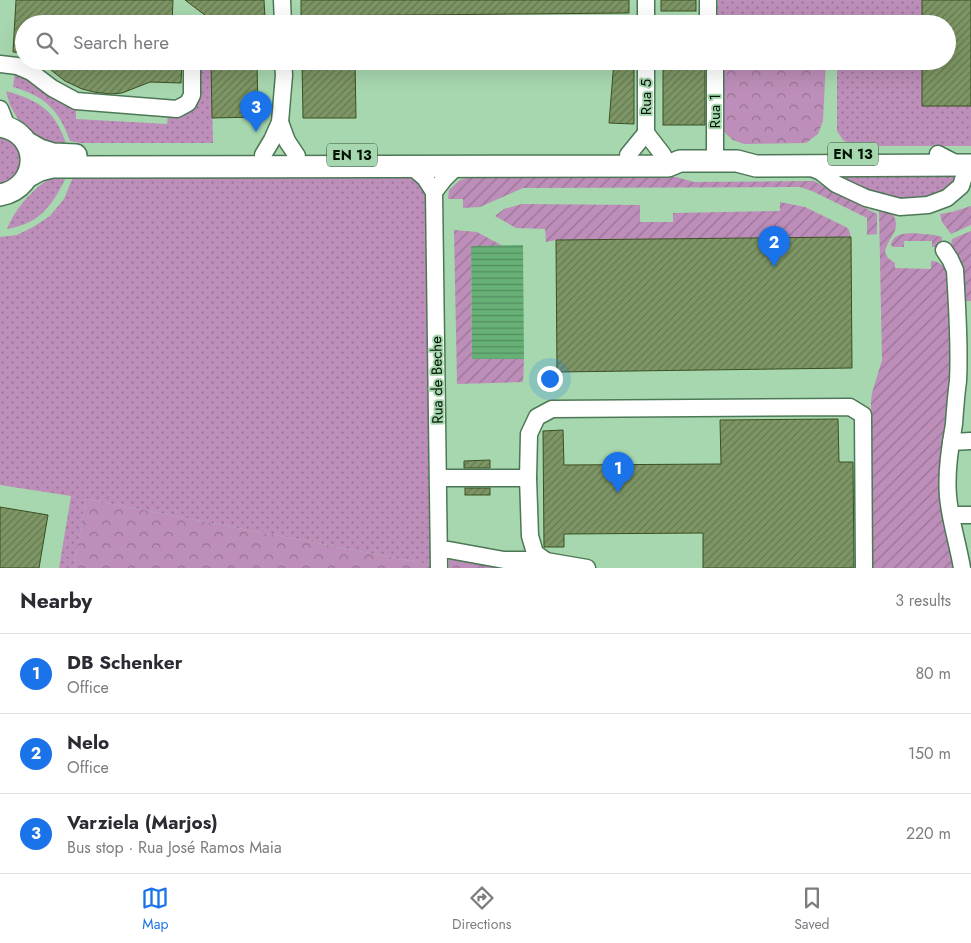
<!DOCTYPE html>
<html lang="en">
<head>
<meta charset="utf-8">
<style>
  body { margin:0; font-family:Jost,sans-serif; background:#f7f7f7; color:#2b2b33 }
  .you { position:absolute; left:549px; top:378px; width:18px; height:18px; margin:-12px; border:4px solid #fff; border-radius:50%; background:#1a73e8; box-shadow:0 0 0 8px #1a73e833 }
  .badge { display:grid; place-items:center; width:32px; height:32px; border-radius:50%; background:#1a73e8; color:#fff; font-size:16px; font-weight:700 }
  .pin { position:absolute; translate:-50% -41px; filter:drop-shadow(0 1px 2px #0008) }
  .pin::after { content:''; position:absolute; top:26px; width:18px; height:15px; background:inherit; clip-path:polygon(0 0,100% 0,50% 100%) }
  .list { margin:0; padding:0; list-style:none }
  h2 { display:flex; justify-content:space-between; align-items:center; height:65px; margin:0; padding:0 20px; font-size:21px }
  h2 small { font-size:16px; font-weight:400; color:#7c7c81 }
  .list li { display:grid; grid-template-columns:32px 1fr auto; gap:15px; align-items:center; box-sizing:border-box; height:80px; padding:0 20px; border-top:1px solid #e1e1e2 }
  .list b { display:block; font-size:19px; white-space:nowrap }
  .list p { margin:0; font-size:16px; white-space:nowrap; color:#7c7c81 }
  .list em { font-size:16px; font-style:normal; color:#7c7c81 }
  .icon { flex:none; width:28px; height:28px; fill:none; stroke:currentColor; stroke-width:2; stroke-linecap:round; stroke-linejoin:round }
  .map { position:relative; flex:none; width:971px; height:568px; overflow:hidden }
  .search { position:absolute; background:#fff; box-shadow:0 5px 20px #0002; left:15px; right:15px; top:15px; height:55px; display:flex; align-items:center; gap:12px; box-sizing:border-box; padding:0 18px; border-radius:28px; color:#7c7c81; font-size:19px }
  .sheet { height:305px; background:#fff }
  nav { display:flex; justify-content:space-around; align-items:center; box-sizing:border-box; height:70px; border-top:1px solid #e1e1e2; background:#fff; font-size:14px; color:#7c7c81 }
  nav a { display:grid; justify-items:center; gap:2px }
  nav .on { color:#1a73e8 }
  .map>svg:first-child { display:block }
</style>
</head>
<body>
<div class="map">
<svg width="971" height="568" viewBox="0 0 971 568">
  <defs>
    <pattern id="grass-dots" width="8" height="8" patternUnits="userSpaceOnUse" patternTransform="scale(1.25)"><rect width="8" height="8" fill="#bd8eb9"/><path d="M2 2h.1M6 6h.1" fill="none" stroke="#977394" stroke-width="1.8" stroke-linecap="round"/></pattern>
    <pattern id="forest-crowns" width="20" height="18" patternUnits="userSpaceOnUse" patternTransform="scale(1.25)"><rect width="20" height="18" fill="#bd8eb9"/><path d="M2 6a3 3 0 1 1 6 0M12 15a3 3 0 1 1 6 0" fill="none" stroke="#977394"/></pattern>
    <pattern id="garden-furrows" width="10" height="10" patternUnits="userSpaceOnUse" patternTransform="scale(1.25)"><rect width="10" height="10" fill="#bd8eb9"/><path d="M-1 1l2-2M0 10L10 0M9 11l2-2" fill="none" stroke="#977394"/></pattern>
    <pattern id="water-rules" width="6" height="5" patternUnits="userSpaceOnUse" patternTransform="scale(1.25)"><rect width="6" height="5" fill="#67b076"/><path d="M0 2.5h6" fill="none" stroke="#538e5f"/></pattern>
    <pattern id="building-hatch" width="6" height="6" patternUnits="userSpaceOnUse" patternTransform="scale(1.25)"><rect width="6" height="6" fill="#7e9665"/><path d="M-1 1l2-2M0 6l6-6M5 7l2-2" fill="none" stroke="#657951"/></pattern>
  </defs>
  <rect width="100%" height="100%" fill="#a7d7af"/>
  <!-- grass -->
  <g fill="url(#grass-dots)">
    <path d="M718,0h253v146h-118l-10,-6 -6,-9v-70h110v-37h-109l-1,-4 -120,-5z"/>
    <path d="M197,61h14l2,82h-133l-10,-2c-11,-31 -25,-45 -57,-54l2,-15 12,3 19,18 15,9 15,7v10l91,5 1,-9h14z"/>
    <path d="M6,91c35,10 49,20 61,55l-23,-6 -13,-9 -13,-12 -8,-14z"/>
    <path d="M0,135l14,5 10,15 -8,24 -16,7z"/>
    <path d="M831,169l127,2 -1,11 -17,15 -49,3 -51,-21z"/>
    <path d="M58,172l10,1c-14,30 -26,50 -61,56 10,-25 29,-42 51,-57z"/>
    <path d="M73,177h333c16,5 17,12 21,27l5,361 -346,-66 -12,69h-15l12,-72 -71,-11v-248l17,-2 16,-8 17,-11 14,-17z"/>
  </g>
  <!-- forest -->
  <g fill="url(#forest-crowns)">
    <path d="M719,61h107l-3,60 -5,13 -12,9 -62,1 -11,-4 -8,-7 -5,-10z"/>
    <path d="M86,499l346,66v3h-358z"/>
    <path d="M449,554l85,14h-85z"/>
  </g>
  <!-- garden -->
  <g fill="url(#garden-furrows)">
    <path d="M474,176l202,1 18,5 120,-1 20,11 43,22v20l-10,1v-17l-55,-27 -12,-4 -277,1 -43,19 -17,1v-9h-15l1,-9 11,-10z"/>
    <path d="M780,202l25,5 41,20 3,3 2,7 -295,3 -10,2 -1,-13 -29,-1 -21,-12 9,-7 18,-5 118,1v17h33v-9l107,-2z"/>
    <path d="M971,206v19l-20,9 -9,-12 -2,-8 12,-2z"/>
    <path d="M879,211l14,3c9,17 -5,22 -8,38l3,6 7,5v5l36,1v-8c7,-1 13,6 18,11l4,119 3,177h-83l-2,-167 1,-8 10,-33z"/>
    <path d="M454,230l23,2 26,14h-32l1,113h52l-1,23 -66,2z"/>
    <path d="M971,231v70l-11,1 -10,-51 2,-12z"/>
    <path d="M912,233l22,2 8,2v10h-10v-6h-28v6h-11l-2,-2c2,-11 12,-11 21,-12z"/>
  </g>
  <!-- water -->
  <path fill="url(#water-rules)" d="M523,245l1,114h-52l-1,-113z"/>
  <!-- building -->
  <g fill="url(#building-hatch)" stroke="#3b5022">
    <path d="M16,0h157l-1,24h-148v29l-11,-1z"/>
    <path d="M185,0h79l1,18 -55,1z"/>
    <path d="M301,0h328v13l-328,3z"/>
    <rect x="661" y="0" width="35" height="11"/>
    <path d="M922,0h49v106h-49v-45h25v-37h-25z"/>
    <path d="M44,61h138l-1,22 -31,-1 -28,11 -12,1 -16,-2 -12,-3 -17,-8 -14,-11z"/>
    <path d="M211,61h46l1,56 -46,1z"/>
    <path d="M302,61h53l1,57h-53z"/>
    <path d="M614,61h20v63l-25,-1z"/>
    <rect x="663" y="61" width="42" height="64"/>
    <path d="M851,237l1,131 -295,4 -1,-132z"/>
    <path d="M838,419l1,43h14l1,106h-151v-35l-139,1v13h-20l-1,-116 20,-1 1,35 157,-1 -1,-44z"/>
    <path d="M490,460v8h-26v-7z"/>
    <rect x="465" y="488" width="25" height="7"/>
    <path d="M0,507l48,8 -9,53h-39z"/>
  </g>
  <g fill="none" stroke-linecap="round" stroke-linejoin="round">
    <!-- minor casing -->
    <g stroke="#4c7855" stroke-width="19">
      <g id="minor">
        <path d="M282,0l1,24"/>
        <path d="M646,0v24"/>
        <path d="M708,24v-24"/>
        <path d="M646,61v72l17,22"/>
        <path d="M715,61v100"/>
        <path d="M0,64l17,2 14,6 21,16 24,13 101,8 11,-6 4,-8v-34"/>
        <path d="M0,109l7,18"/>
        <path d="M280,122l7,19 10,15"/>
        <path d="M263,155l9,-15 8,-18 4,-47 -1,-14"/>
        <path d="M628,155l18,-22"/>
        <path d="M411,166l14,12 9,14 5,376"/>
        <path d="M807,166l14,6 15,12 30,14 34,9 28,-2 19,-7 14,-12 4,-13 -6,-8 -21,-11"/>
        <path d="M434,192l10,-13 13,-13"/>
        <path d="M944,250l6,9 5,11c2,37 5,74 3,111 -2,14 -3,29 -4,43 -4,24 -8,48 -6,72 2,24 10,48 14,72"/>
        <path d="M951,442l20,-1"/>
        <path d="M438,478h90"/>
        <path d="M951,515h20"/>
        <path d="M439,550h10l55,10h40"/>
        <path d="M587,568l-41,-7 -11,-8 -5,-17 -2,-58 1,-44 8,-17 15,-8 298,-2 13,8 1,153"/>
      </g>
    </g>
    <!-- major casing -->
    <g stroke="#4c7855" stroke-width="24">
      <g id="major">
        <path d="M0,126c41,6 42,61 0,69"/>
        <path d="M26,142l14,8 13,4 23,1"/>
        <path d="M27,177l13,-7 12,-3 616,-1 12,-5h57l19,5 215,-1"/>
      </g>
    </g>
    <!-- minor -->
    <use href="#minor" stroke="#fff" stroke-width="16"/>
    <!-- major -->
    <use href="#major" stroke="#fff" stroke-width="21"/>
  </g>
  <g text-anchor="middle" stroke-width="4" stroke-linejoin="round" paint-order="stroke">
    <!-- shield labels -->
    <g fill="#a7d7af" stroke="#344e39" stroke-width="1">
      <rect x="828" y="142.5" width="50" height="23" rx="4"/>
      <rect x="327" y="143.5" width="50" height="23" rx="4"/>
    </g>
    <g font-size="14" font-weight="bold" fill="#031406">
      <text x="853" y="159">EN 13</text>
      <text x="352" y="160">EN 13</text>
    </g>
    <!-- street labels -->
    <g font-size="15" fill="#031406" stroke="#a7d7af">
      <text transform="translate(646 97) rotate(-90)" y="5">Rua 5</text>
      <text transform="translate(715 111) rotate(-90)" y="5">Rua 1</text>
      <text transform="translate(437 380) rotate(-91)" y="5">Rua de Beche</text>
    </g>
  </g>
</svg>
<div class="you"></div>
<div class="pin badge" style="left:618px;top:493px">1</div>
<div class="pin badge" style="left:774px;top:267px">2</div>
<div class="pin badge" style="left:256px;top:132px">3</div>
<div class="search"><svg class="icon" aria-label="search" viewBox="0 0 24 24"><circle cx="10" cy="10" r="6"/><path d="M15 15l6 6"/></svg>Search here</div>
</div>
<section class="sheet">
<h2>Nearby<small>3 results</small></h2>
<ul class="list">
<li><span class="badge">1</span><div><b>DB Schenker</b><p>Office</p></div><em>80 m</em></li>
<li><span class="badge">2</span><div><b>Nelo</b><p>Office</p></div><em>150 m</em></li>
<li><span class="badge">3</span><div><b>Varziela (Marjos)</b><p>Bus stop · Rua José Ramos Maia</p></div><em>220 m</em></li>
</ul>
</section>
<nav>
<a class="on"><svg class="icon" aria-label="map" viewBox="0 0 24 24"><path d="M3 6l6-2 6 2 6-2v14l-6 2-6-2-6 2zM9 4v14M15 6v14"/></svg>Map</a>
<a><svg class="icon" aria-label="directions" viewBox="0 0 24 24"><path d="M12 3l9 9-9 9-9-9zM9 14v-3h6M13 9l2 2-2 2"/></svg>Directions</a>
<a><svg class="icon" aria-label="saved" viewBox="0 0 24 24"><path d="M7 4h10v16l-5-4-5 4z"/></svg>Saved</a>
</nav>
</body>
</html>
